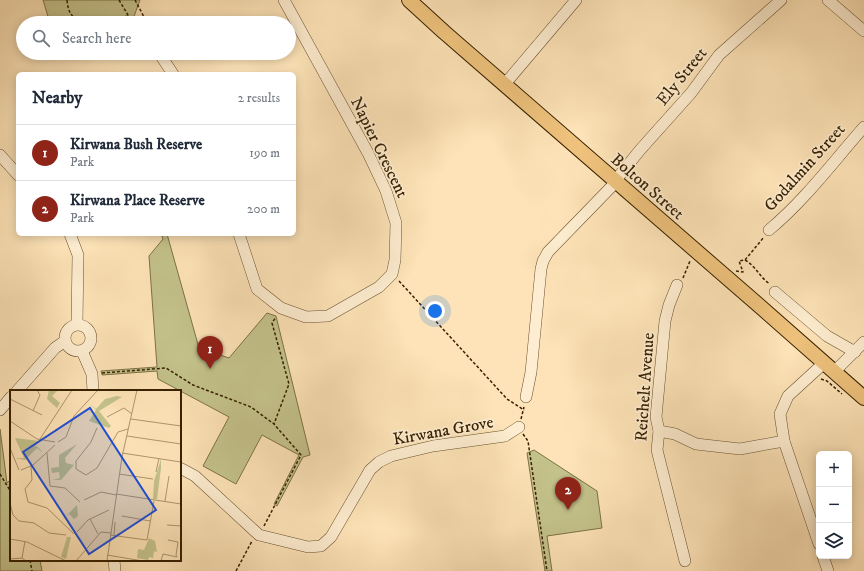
<!DOCTYPE html>
<html lang="en">
<head>
<meta charset="utf-8">
<style>
  body { margin:0; font-family:"IM FELL DW Pica",serif; background:#f2f2f3; color:#1f2937 }
  .controls { position:absolute; right:12px; bottom:12px; display:grid; overflow:hidden; border-radius:6px; box-shadow:0 2px 10px #0003 }
  .controls button { width:36px; height:36px; display:grid; place-items:center; padding:0; border:0; border-bottom:1px solid #e0e1e3; background:#fff; color:#1f2937; font:20px sans-serif }
  .you { position:absolute; left:435px; top:311px; width:14px; height:14px; margin:-10px; border:3px solid #fff; border-radius:50%; background:#1a73e8; box-shadow:0 0 0 6px #1a73e833 }
  .badge { display:grid; place-items:center; width:26px; height:26px; border-radius:50%; background:#8f2418; color:#fff; font-size:13px; font-weight:700 }
  .pin { position:absolute; translate:-50% -33px; filter:drop-shadow(0 1px 2px #0008) }
  .pin::after { content:''; position:absolute; top:21px; width:14px; height:12px; background:inherit; clip-path:polygon(0 0,100% 0,50% 100%) }
  .list { margin:0; padding:0; list-style:none }
  h2 { display:flex; justify-content:space-between; align-items:center; height:52px; margin:0; padding:0 16px; font-size:17px }
  h2 small { font-size:13px; font-weight:400; color:#747a83 }
  .list li { display:grid; grid-template-columns:26px 1fr auto; gap:12px; align-items:center; box-sizing:border-box; height:56px; padding:0 16px; border-top:1px solid #e0e1e3 }
  .list b { display:block; font-size:15px; white-space:nowrap }
  .list p { margin:0; font-size:13px; white-space:nowrap; color:#747a83 }
  .list em { font-size:13px; font-style:normal; color:#747a83 }
  .icon { flex:none; width:22px; height:22px; fill:none; stroke:currentColor; stroke-width:2; stroke-linecap:round; stroke-linejoin:round }
  .map { position:relative; flex:none; width:864px; height:571px; overflow:hidden }
  .search { position:absolute; background:#fff; box-shadow:0 2px 10px #0003; left:16px; top:16px; width:280px; height:44px; display:flex; align-items:center; gap:10px; box-sizing:border-box; padding:0 14px; border-radius:22px; color:#747a83; font-size:15px }
  .panel { position:absolute; background:#fff; box-shadow:0 2px 10px #0003; left:16px; top:72px; width:280px; height:164px; border-radius:6px }
  .map>svg:first-child { display:block }
</style>
</head>
<body>
<div class="map">
<svg width="864" height="571" viewBox="0 0 864 571">
  <rect width="100%" height="100%" fill="#fde3b7"/>
  <filter id="stains"><feTurbulence type="fractalNoise" baseFrequency=".005" numOctaves="4"/><feColorMatrix values="0 0 0 0 .2 0 0 0 0 .09 0 0 0 0 .02 0 0 0 .5 -.17"/></filter>
  <radialGradient id="worn" r=".72"><stop offset=".6" stop-color="#630" stop-opacity="0"/><stop offset="1" stop-color="#630" stop-opacity=".3"/></radialGradient>
  <!-- green -->
  <g fill="#c4c28b" stroke="#7e7146">
    <path d="M43,0h97l-7,19 -6,4h-77z"/>
    <path d="M161,234h6l32,114 30,10 38,-45 9,3 34,139 -7,2 -26,49 -3,-2 25,-49 -37,-20 -26,49 -33,-18 26,-49 -71,-38 -1,-8 -55,4 -1,-4 56,-4 -8,-111 14,-17z"/>
    <path d="M0,429l7,54 4,-4v81h29l2,11h-42z"/>
    <path d="M534,450l63,41 5,37 -55,8 5,35h-7l-18,-118z"/>
  </g>
  <g fill="none" stroke-linecap="round" stroke-linejoin="round">
    <!-- minor casing -->
    <g stroke="#68512e" stroke-width="12">
      <g id="minor">
        <path d="M828,0l36,31"/>
        <path d="M159,53l14,21"/>
        <path d="M504,85l72,-85"/>
        <path d="M0,155l18,20"/>
        <path d="M615,181l25,-31 51,-57 28,-38 62,-55"/>
        <path d="M769,230c36,-30 64,-68 95,-103"/>
        <path d="M70,234l8,21 -1,69"/>
        <path d="M239,234l18,55 24,19 25,9 22,-1 51,-29 13,-13 3,-14 1,-37 -10,-32 -18,-38 -84,-153"/>
        <path d="M677,285l-8,20 -4,16 -9,96 3,14 -2,19 28,111"/>
        <path d="M775,292l52,44 28,16"/>
        <circle cx="78" cy="338" r="13"/>
        <path d="M82,351l10,23 1,17"/>
        <path d="M834,372l30,-30"/>
        <path d="M17,391l38,-43 10,-7"/>
        <path d="M526,397l5,-25 10,-103 2,-8 5,-9 68,-70"/>
        <path d="M0,410l11,-13"/>
        <path d="M659,431l16,3 21,10 44,5 44,-8"/>
        <path d="M180,468l15,8 64,59 49,12 13,-1 10,-9 39,-67 9,-8 12,-6 42,-10 72,-10 14,-9"/>
        <path d="M819,544l-35,-103 -4,-27 8,-18 36,-33"/>
        <path d="M823,556l5,15"/>
        <path d="M114,560l1,11"/>
      </g>
    </g>
    <!-- major casing -->
    <g stroke="#372000" stroke-width="16">
      <path id="major" d="M409,0l35,32 319,277 101,89"/>
    </g>
    <!-- path -->
    <g stroke="#372000" stroke-width="1.5" stroke-dasharray="3 2" stroke-linecap="butt">
      <path d="M67,0c1,12 4,15 12,23"/>
      <path d="M119,0l9,15 8,8"/>
      <path d="M135,0l8,15 1,8"/>
      <path d="M116,23l12,-8"/>
      <path d="M745,260c11,6 15,18 25,24"/>
      <path d="M736,271l7,1 -4,-11 6,-1 19,-23"/>
      <path d="M683,278l7,-17"/>
      <path d="M399,281l108,118 17,11"/>
      <path d="M102,373l64,-5 27,17 58,22 23,17 15,-40 -17,-61 4,-6"/>
      <path d="M821,379l6,2 15,13"/>
      <path d="M521,419l3,-12"/>
      <path d="M523,434l5,7 19,130"/>
      <path d="M0,474l11,18"/>
      <path d="M264,526l37,-71 -27,-31"/>
      <path d="M30,560l2,11"/>
      <path d="M236,571l16,-30"/>
    </g>
    <!-- minor -->
    <use href="#minor" stroke="#feedd0" stroke-width="11"/>
    <!-- major -->
    <use href="#major" stroke="#eec27c" stroke-width="14"/>
  </g>
  <g text-anchor="middle" stroke-width="3.5" stroke-linejoin="round" paint-order="stroke">
    <!-- street labels -->
    <g font-size="17" fill="#372000" stroke="#feedd0">
      <text transform="translate(681 76) rotate(-51)" y="6">Ely Street</text>
      <text transform="translate(380 147) rotate(64)" y="6">Napier Crescent</text>
      <text transform="translate(804 167) rotate(-48)" y="6">Godalmin Street</text>
      <text transform="translate(648 186) rotate(41)" y="6">Bolton Street</text>
      <text transform="translate(644 387) rotate(-86)" y="6">Reichelt Avenue</text>
      <text transform="translate(443 430) rotate(-10)" y="6">Kirwana Grove</text>
    </g>
  </g>
  <!-- overview -->
  <g transform="translate(10 390)">
    <rect width="171" height="171" fill="#fde3b7"/>
    <path d="M39,0h9l-6,6 8,7 -3,5 -10,-9z" fill="#c4c28b"/>
    <path d="M108,0l-1,6 5,1 -23,14 12,15 -2,2 -20,-7 7,-11 -6,-6 6,5 9,-10 12,-3zM5,48l25,3 -5,5 3,1 5,6 -6,-5 -12,12 -10,-2h9zM67,54l-12,14 1,5 8,2 -13,15h-9l8,-2 -1,-6 -7,1 -1,-5 8,-1v-12l-5,-6 5,6zM151,69v9l-4,31h-4l1,-18zM67,115l1,11 -4,3 -5,-5 -8,7zM57,147h4l-5,22 -5,-2zM139,148l6,3 2,11 -3,-1 -1,7 -4,-1 -1,3 -11,-2 1,-9 6,1z" fill="#c4c28b"/>
    <path fill="none" stroke="#ae956e" stroke-width="1" d="M0,9l32,16M23,21l7,-16 -3,-5M97,27l17,-9 8,6M121,29l50,7M0,31l27,18 18,3M87,38l-6,14 -15,19v8l10,6 11,-7 21,-36 10,-3M117,46l54,8M30,49l32,-49M48,52l8,-5 8,-21 24,-26M0,58l9,22M37,63l3,33 15,2 15,14M112,63l59,9M21,76l1,14 -7,9 3,13 19,6 27,26M11,80l12,-5 22,-20M146,82l3,-14M109,84l34,5M106,104l65,10M74,110l17,-8 15,3M155,111l4,-25M0,113l3,12 6,6 15,2 15,10 17,2M112,126l28,5M80,129l8,15M157,135l14,1M67,142l11,-12 21,-10M100,145l37,5 7,-39M104,146l1,-14M0,149l17,3 39,19M158,150l10,2 -2,13M97,165l36,6M12,168l3,-17M0,169l12,-1 4,3M66,171l25,-29 10,1M97,171l15,-104 15,-67M151,171l2,-7 14,3 -1,-2"/>
    <path fill="#1d4ed8" fill-opacity="0.15" stroke="#1d4ed8" stroke-width="2" d="M80,18l66,102 -67,44 -66,-102z"/>
    <rect width="171" height="171" fill="none" stroke="#372000" stroke-width="2"/>
  </g>
  <rect width="100%" height="100%" filter="url(#stains)"/>
  <rect width="100%" height="100%" fill="url(#worn)"/>
</svg>
<div class="controls">
<button>+</button>
<button>−</button>
<button><svg class="icon" aria-label="layers" viewBox="0 0 24 24"><path d="M12 4l9 5-9 5-9-5zM3 14l9 5 9-5"/></svg></button>
</div>
<div class="you"></div>
<div class="pin badge" style="left:210px;top:369px">1</div>
<div class="pin badge" style="left:568px;top:510px">2</div>
<div class="search"><svg class="icon" aria-label="search" viewBox="0 0 24 24"><circle cx="10" cy="10" r="6"/><path d="M15 15l6 6"/></svg>Search here</div>
<section class="panel">
<h2>Nearby<small>2 results</small></h2>
<ul class="list">
<li><span class="badge">1</span><div><b>Kirwana Bush Reserve</b><p>Park</p></div><em>190 m</em></li>
<li><span class="badge">2</span><div><b>Kirwana Place Reserve</b><p>Park</p></div><em>200 m</em></li>
</ul>
</section>
</div>
</body>
</html>
